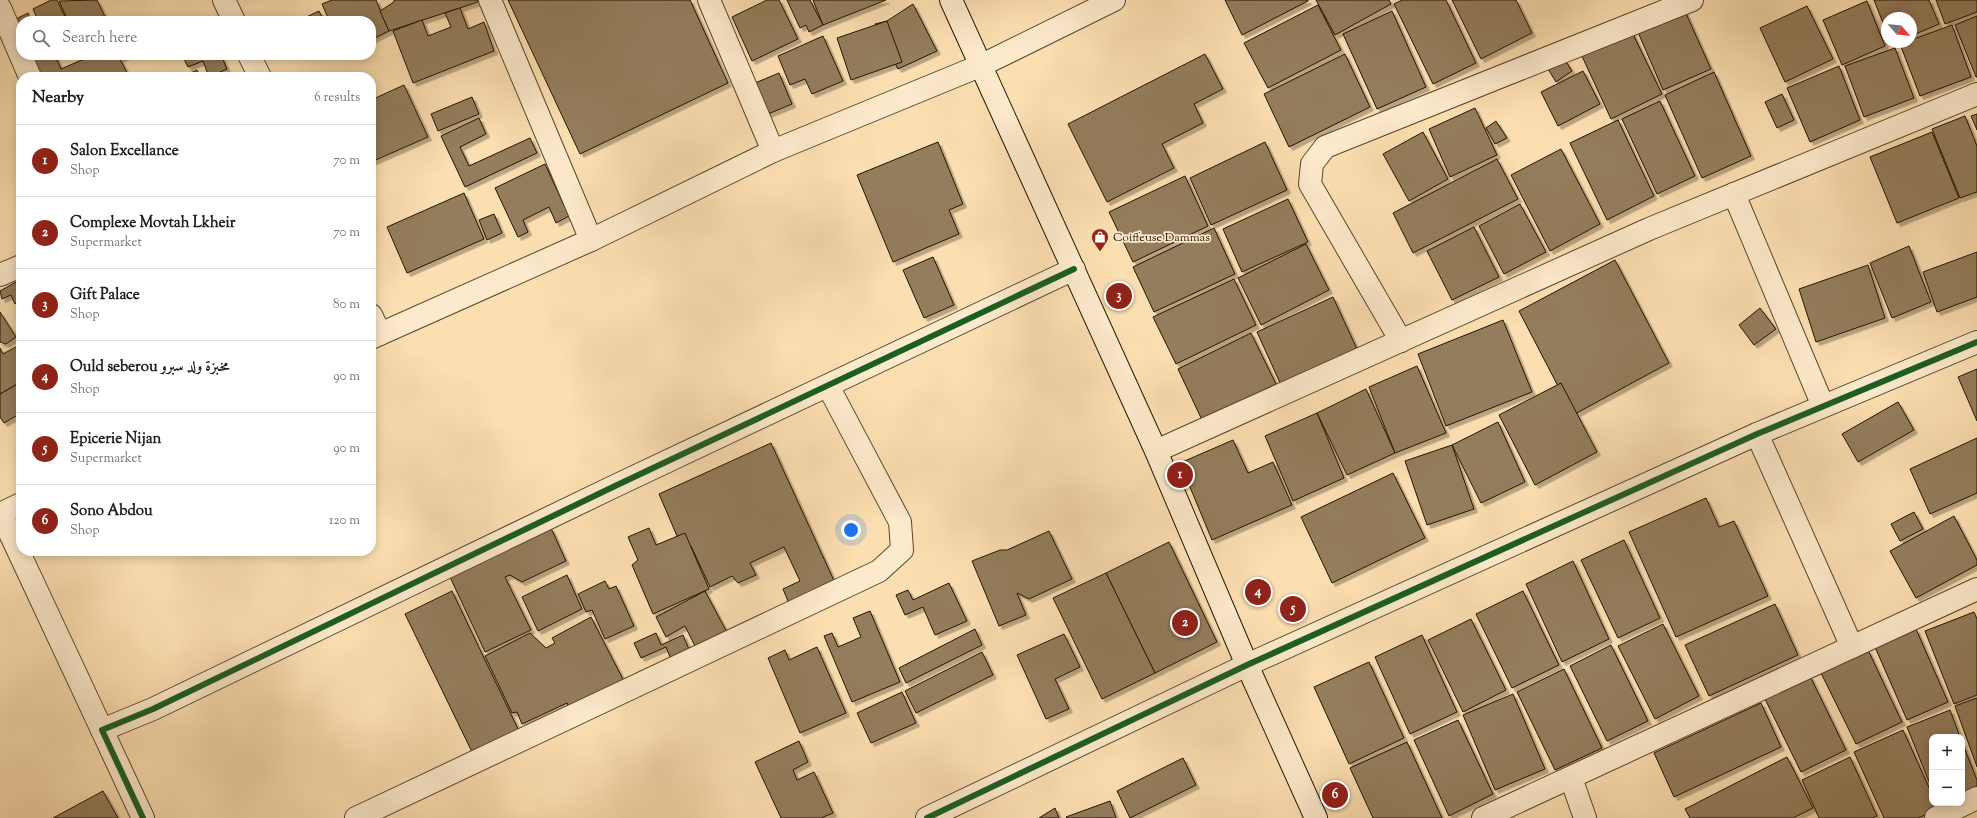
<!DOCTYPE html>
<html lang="en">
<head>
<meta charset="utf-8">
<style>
  body { margin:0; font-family:"Sorts Mill Goudy",Amiri,serif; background:#f6f6f6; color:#202124 }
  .controls { position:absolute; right:12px; bottom:12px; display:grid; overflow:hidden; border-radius:8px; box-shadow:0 2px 10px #0003 }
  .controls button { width:36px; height:36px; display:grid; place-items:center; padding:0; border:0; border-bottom:1px solid #e0e0e0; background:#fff; color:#202124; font:20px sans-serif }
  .compass { position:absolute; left:1881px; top:12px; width:36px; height:36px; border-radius:50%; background:#fff; box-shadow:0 2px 10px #0003; rotate:118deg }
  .you { position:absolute; left:851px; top:530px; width:14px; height:14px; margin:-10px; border:3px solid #fff; border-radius:50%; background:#1a73e8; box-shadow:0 0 0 6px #1a73e833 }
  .badge { display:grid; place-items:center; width:26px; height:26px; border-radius:50%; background:#8f2418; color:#fff; font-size:13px; font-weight:700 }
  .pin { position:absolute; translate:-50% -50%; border:2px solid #fff; box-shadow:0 1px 4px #0006 }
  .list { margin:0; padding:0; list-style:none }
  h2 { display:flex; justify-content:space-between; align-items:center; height:52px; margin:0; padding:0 16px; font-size:17px }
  h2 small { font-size:13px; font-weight:400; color:#757577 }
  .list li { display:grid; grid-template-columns:26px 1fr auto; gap:12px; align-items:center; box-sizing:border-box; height:72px; padding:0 16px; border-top:1px solid #e0e0e0 }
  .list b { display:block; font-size:15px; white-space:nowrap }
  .list p { margin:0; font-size:13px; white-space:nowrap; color:#757577 }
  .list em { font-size:13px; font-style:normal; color:#757577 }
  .icon { flex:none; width:22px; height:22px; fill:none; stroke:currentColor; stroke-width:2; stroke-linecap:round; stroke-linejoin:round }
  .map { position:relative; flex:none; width:1977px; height:818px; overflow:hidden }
  .search { position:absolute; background:#fff; box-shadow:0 2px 10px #0003; left:16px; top:16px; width:360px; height:44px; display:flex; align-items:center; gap:10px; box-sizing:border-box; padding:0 14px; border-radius:16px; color:#757577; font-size:15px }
  .panel { position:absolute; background:#fff; box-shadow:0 2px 10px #0003; left:16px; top:72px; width:360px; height:484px; border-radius:16px }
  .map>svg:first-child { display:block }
</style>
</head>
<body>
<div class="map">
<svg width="1977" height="818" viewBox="0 0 1977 818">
  <defs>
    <filter id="shadow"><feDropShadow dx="3.5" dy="3.5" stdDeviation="0" flood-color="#0004"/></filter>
  </defs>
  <rect width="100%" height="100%" fill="#fcdfb1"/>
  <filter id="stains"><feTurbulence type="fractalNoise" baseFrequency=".005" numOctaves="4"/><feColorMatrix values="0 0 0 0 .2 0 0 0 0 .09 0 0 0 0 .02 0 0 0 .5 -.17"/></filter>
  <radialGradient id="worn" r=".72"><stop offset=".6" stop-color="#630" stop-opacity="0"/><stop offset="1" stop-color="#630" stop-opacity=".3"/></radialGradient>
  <!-- building -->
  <g fill="#947d5c" stroke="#231300" filter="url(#shadow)">
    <path d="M51,0h6l10,21h-35l5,-3 -4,-9z"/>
    <path d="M97,0l10,21h-39l-9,-20z"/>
    <path d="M332,0h44l13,31 -18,9v-19h-73l21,-10 4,8 6,1 -7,-16z"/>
    <path d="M394,0h83l1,2 -89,29 -9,-20 14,-9z"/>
    <path d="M508,0h182l38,83 -148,71z"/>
    <path d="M767,0h12l19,39 -46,22 -20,-44z"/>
    <path d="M787,0h23l13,25 -14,7 -3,-7 -6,3z"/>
    <path d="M813,0h73l-63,25z"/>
    <path d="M1225,0h83v1l-66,34z"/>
    <path d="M1316,0h73l2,4 -56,31z"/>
    <path d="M1402,0h44l30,63 -43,21 -39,-80z"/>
    <path d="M1452,0h64l16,33 -51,26z"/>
    <path d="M1874,0h55l10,24 -28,12v-18h-24v15z"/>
    <path d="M1936,0h41v12l-32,12z"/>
    <path d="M1867,1l18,45 -43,19 -19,-45z"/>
    <path d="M913,4l24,47 -39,18 -23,-45 12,-3z"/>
    <path d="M1318,5l23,45 -73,38 -24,-45z"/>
    <path d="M1807,6l26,53 -48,23 -25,-54z"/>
    <path d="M460,8l8,21 16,-7 10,29 -81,32 -20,-52 29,-11 6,16 23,-9 -6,-14z"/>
    <path d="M1684,9l27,60 -48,21 -26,-60z"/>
    <path d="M1392,11l34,76 -49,22 -34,-75z"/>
    <path d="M28,13l3,8h-10v13l-7,-14z"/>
    <path d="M1977,16v61h-1l-21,-52z"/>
    <path d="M887,21l15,41 -51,18 -14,-42z"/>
    <path d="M1952,25l19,52 -51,19 -20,-52 11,-2v-2z"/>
    <path d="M1631,30l31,64 -51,25 -30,-65z"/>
    <path d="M823,36l20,45 -31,13 -7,-15 -15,6 -12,-29z"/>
    <path d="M1895,48l19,50 -50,19 -19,-51z"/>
    <path d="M1205,54l18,35 -29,15 9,19 -41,21 12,24 -67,34 -39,-78z"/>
    <path d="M1345,54l25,53 -81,40 -25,-53z"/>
    <path d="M46,55h9l6,14 32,-14h35l-8,4 9,18h-89l-7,-17z"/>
    <path d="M182,55h39l6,14 -18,8 -6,-16 -15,6z"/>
    <path d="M1565,60l7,11 -16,11 -8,-13z"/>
    <path d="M1839,66l21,54 -50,22 -23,-54z"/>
    <path d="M197,70l3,7h-18z"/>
    <path d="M1583,71l17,33 -42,22 -17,-34z"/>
    <path d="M1714,72l37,84 -49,22 -37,-83z"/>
    <path d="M779,73l13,31 -24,10 -13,-31z"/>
    <path d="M404,85l24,52 -57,25v-62z"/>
    <path d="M1782,94l12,26 -17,8 -12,-26z"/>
    <path d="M472,97l7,17 -41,17 -7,-17z"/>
    <path d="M1660,101l35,75 -38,18 -35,-75z"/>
    <path d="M1475,108l22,47 -47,22 -21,-48z"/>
    <path d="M1977,114v16l-6,-14z"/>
    <path d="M1965,116l12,30v46l-17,6 -28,-69z"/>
    <path d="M479,118l7,16 -26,13 9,19 61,-28 7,15 -72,34 -24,-51z"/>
    <path d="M1618,120l36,76 -47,24 -37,-77z"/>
    <path d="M1496,121l11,17 -12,6 -9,-16z"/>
    <path d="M1423,132l25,47 -39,22 -26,-47z"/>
    <path d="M1932,132l27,66 -62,25 -27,-66z"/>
    <path d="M938,142l25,62 -14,6 10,24 -66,28 -36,-87z"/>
    <path d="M1265,142l22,48 -76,35 -21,-47z"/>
    <path d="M1561,149l39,75 -50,27 -39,-76z"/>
    <path d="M1497,159l21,40 -105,54 -20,-40z"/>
    <path d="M545,164l24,52 -13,7 -7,-16 -26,13 5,12 -10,5 -23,-49z"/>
    <path d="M1185,176l23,50 -75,36 -24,-50z"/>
    <path d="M464,193l20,46 -77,34 -20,-46z"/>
    <path d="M1288,199l20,43 -66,30 -19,-43z"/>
    <path d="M1520,204l26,48 -42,22 -25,-48z"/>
    <path d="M494,214l8,19 -15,7 -8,-20z"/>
    <path d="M1474,227l25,50 -47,23 -25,-49z"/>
    <path d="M1214,228l21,46 -81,38 -21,-45z"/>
    <path d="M1306,244l23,46 -68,35 -23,-47z"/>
    <path d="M1909,246l22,56 -39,16 -22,-55z"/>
    <path d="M1977,252v45l-40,15 -14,-40z"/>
    <path d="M933,257l21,48 -30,13 -21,-48z"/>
    <path d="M1615,260l54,103 -96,52 -54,-104z"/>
    <path d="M1868,265l17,53 -69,24 -17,-53z"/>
    <path d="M1234,279l22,46 -80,39 -23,-47z"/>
    <path d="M16,282l5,11v5l-6,6 -4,-9 -9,4 -2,-8z"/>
    <path d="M1333,297l24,52 -76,36 -24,-53z"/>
    <path d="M1760,308l16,21 -22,16 -15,-20z"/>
    <path d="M0,312l16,25 -10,7 -6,-2z"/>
    <path d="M1503,320l29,72 -86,34 -28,-72z"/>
    <path d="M1251,333l25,51 -74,36 -24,-51z"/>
    <path d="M21,344v38l-21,12v-46l3,6z"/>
    <path d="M1417,366l29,67 -51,20 -26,-66z"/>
    <path d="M1977,369v52l-19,-44z"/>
    <path d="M21,382v31l-17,10 -4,-6v-23z"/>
    <path d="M1561,383l36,69 -62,33 -36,-70z"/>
    <path d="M1366,389l29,64 -48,22 -30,-62z"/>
    <path d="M1898,402l16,28 -56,32 -16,-28z"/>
    <path d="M1317,413l27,65 -51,23 -28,-65z"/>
    <path d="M1498,422l27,60 -44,21 -29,-58z"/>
    <path d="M1977,438v55l-47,21 -20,-45z"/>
    <path d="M1233,440l15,33 25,-11 19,43 -80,35 -32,-77z"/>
    <path d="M771,443l65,142 -46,21 -7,-17 17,-8 -16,-34 -34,16 6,12 -18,8 -6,-7 -22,11 -19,-41 -8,4 -24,-56z"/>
    <path d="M1452,445l22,64 -47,16 -22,-64z"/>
    <path d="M1393,473l32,65 -93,45 -31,-66z"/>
    <path d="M1706,498l13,29 15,-6 34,75 -92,41 -47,-105z"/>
    <path d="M1914,512l9,17 -23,12 -9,-17z"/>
    <path d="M1954,516l23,44v5l-61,33 -26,-47z"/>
    <path d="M551,528l15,33 -44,21 -12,-7 -5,2 26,53 -46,22 -35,-75z"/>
    <path d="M649,528l7,17 29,-12 24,56 -56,25 -21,-49 6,-5 -10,-23z"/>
    <path d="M1049,531l23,48 -43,20 -12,-6 9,22 -27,11 -27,-65 28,-11h7z"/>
    <path d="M1624,540l36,78 -42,20 -37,-78z"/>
    <path d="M1169,542l48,100 -62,31 -49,-100z"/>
    <path d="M1573,561l36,78 -47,23 -36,-78z"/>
    <path d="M1106,573l49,100 -53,26 -49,-101z"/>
    <path d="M567,575l15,34 -44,22 -16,-34z"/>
    <path d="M605,581l4,8 7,-3 18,40 -29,13 -13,-29 -6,2 -8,-18z"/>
    <path d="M949,583l18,38 -32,14 -12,-28 -18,8 -9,-20 12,-5 5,10z"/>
    <path d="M452,591l67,140 -46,23 -68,-140z"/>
    <path d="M705,591l24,45 -31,16 -13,-26 -19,11 -10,-20z"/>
    <path d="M1523,591l36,74 -47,23 -36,-74z"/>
    <path d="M1775,604l23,51 -89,41 -24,-51z"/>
    <path d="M870,611l30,71 -48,20 -28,-66 8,-3 6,14 23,-10 -8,-19z"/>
    <path d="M1974,612l3,7v76l-23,9 -29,-73z"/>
    <path d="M591,617l36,70 -54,28 -6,-12 -45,21 -5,-12 -5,1 -27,-57 45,-23 16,15 9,-5 -3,-5z"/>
    <path d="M1471,619l35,71 -43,22 -35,-72z"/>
    <path d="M1663,624l36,72 -44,23 -37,-73z"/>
    <path d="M975,629l7,16 -76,38 -7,-15z"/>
    <path d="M1916,629l32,73 -41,18 -32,-73z"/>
    <path d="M656,633l5,12 22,-10 8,19 -19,8 -6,-15 -25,11 -7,-15z"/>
    <path d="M1064,634l16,33 -25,12 14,30 -23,10 -29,-64z"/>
    <path d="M1422,635l35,77 -47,22 -35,-77z"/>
    <path d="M1611,645l37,76 -41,20 -37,-75z"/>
    <path d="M817,647l29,66 -46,20 -32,-75 17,-8 4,10z"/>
    <path d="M1868,650l34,72 -46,22 -35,-71z"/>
    <path d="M982,652l11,23 -77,38 -11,-22z"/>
    <path d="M1369,662l35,76 -55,26 -35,-77z"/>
    <path d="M1564,669l38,79 -47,22 -38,-78z"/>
    <path d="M1810,676l36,74 -45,22 -36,-73z"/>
    <path d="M902,692l14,31 -45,20 -14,-30z"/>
    <path d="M1513,694l32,75 -50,21 -32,-75z"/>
    <path d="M1977,698v69l-22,-61z"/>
    <path d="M1761,703l20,44 -107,50 -20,-44z"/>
    <path d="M1950,710l10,27h-28v52l-25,-62z"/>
    <path d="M1458,720l35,74 -44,22 -35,-76z"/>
    <path d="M1903,730l29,64v9h4l3,6 -21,9h-34l-30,-66z"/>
    <path d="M799,741l9,21 -15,8 4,10 17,-8 19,41 -12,5h-40l-26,-56z"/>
    <path d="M1407,742l35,76h-69l-23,-50z"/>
    <path d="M1962,742l15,38v12l-15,6z"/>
    <path d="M1787,757l26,51 -20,10h-103l-5,-9z"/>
    <path d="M1850,757l27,59 -5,2h-53l-17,-38z"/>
    <path d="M1183,758l13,27 -66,33 -13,-27z"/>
    <path d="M103,791l15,27h-65z"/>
    <path d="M1110,801l6,17h-49l-1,-1z"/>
    <path d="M1055,808l4,10h-20z"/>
  </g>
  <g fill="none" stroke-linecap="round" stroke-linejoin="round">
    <!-- street casing -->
    <g stroke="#59462c" stroke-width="24">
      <g id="street">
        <path d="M224,0l10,21"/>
        <path d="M490,0l101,240"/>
        <path d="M709,0l64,151"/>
        <path d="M0,8l30,69"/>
        <path d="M249,55l11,22"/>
        <path d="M1734,194l89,212"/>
        <path d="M0,275l21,-9"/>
        <path d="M371,315l9,19"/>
        <path d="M371,338l220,-98 182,-89 209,-86 132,-65"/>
        <path d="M1401,341l-91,-157 2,-20 13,-17 367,-147"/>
        <path d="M1757,434l95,213"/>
        <path d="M1156,451l493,-222 328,-135"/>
        <path d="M0,514l21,-10"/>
        <path d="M1,514l101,216"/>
        <path d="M1571,778l14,40"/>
        <path d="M143,818l-41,-88 51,-21 462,-223 459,-217"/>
        <path d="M356,818l523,-247 23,-21 -2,-28 -72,-136"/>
        <path d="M927,818l320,-153 510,-231 220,-92"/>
        <path d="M1483,818l494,-229"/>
        <path d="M1936,818l41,-20"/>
      </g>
    </g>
    <!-- secondary casing -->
    <g stroke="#231300" stroke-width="24">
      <path id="secondary" d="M951,0l205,451 91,214 69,153"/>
    </g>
    <!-- street -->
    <use href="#street" stroke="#fdeacc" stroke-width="22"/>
    <!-- secondary -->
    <use href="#secondary" stroke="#fdeacc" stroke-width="22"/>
    <!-- cycleway casing -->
    <g stroke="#fdeacc" stroke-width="8">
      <g id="cycleway">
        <path d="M143,818l-41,-88 51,-21 462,-223 459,-217"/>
        <path d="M927,818l320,-153 510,-231 220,-92"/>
      </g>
    </g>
    <!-- cycleway -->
    <use href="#cycleway" stroke="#1b5e20" stroke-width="6"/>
  </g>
  <!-- icons -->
  <defs>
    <g id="shop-pin" transform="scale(0.9)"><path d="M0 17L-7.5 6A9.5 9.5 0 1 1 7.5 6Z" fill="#8f2418" stroke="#fdeacc"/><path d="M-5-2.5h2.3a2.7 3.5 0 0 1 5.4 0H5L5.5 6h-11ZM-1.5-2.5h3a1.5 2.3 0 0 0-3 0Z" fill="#fff"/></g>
  </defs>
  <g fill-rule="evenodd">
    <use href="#shop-pin" x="1100" y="237"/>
  </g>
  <g text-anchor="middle" stroke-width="3.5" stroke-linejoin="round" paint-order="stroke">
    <!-- poi labels -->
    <g font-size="12" fill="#231300" stroke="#fdeacc" text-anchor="start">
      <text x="1113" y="241">Coiffeuse Dammas</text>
    </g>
  </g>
  <rect width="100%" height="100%" filter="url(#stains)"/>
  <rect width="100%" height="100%" fill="url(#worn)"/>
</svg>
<div class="controls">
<button>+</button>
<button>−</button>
</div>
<svg class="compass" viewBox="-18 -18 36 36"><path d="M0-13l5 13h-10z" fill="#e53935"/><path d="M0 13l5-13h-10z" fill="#757577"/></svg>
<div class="you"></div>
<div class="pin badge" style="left:1180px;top:475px">1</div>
<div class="pin badge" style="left:1185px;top:623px">2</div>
<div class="pin badge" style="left:1119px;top:296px">3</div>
<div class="pin badge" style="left:1258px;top:592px">4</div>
<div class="pin badge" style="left:1293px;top:609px">5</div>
<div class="pin badge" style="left:1335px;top:795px">6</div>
<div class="search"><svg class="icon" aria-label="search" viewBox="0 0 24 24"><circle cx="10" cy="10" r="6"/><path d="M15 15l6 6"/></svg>Search here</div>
<section class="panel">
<h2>Nearby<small>6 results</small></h2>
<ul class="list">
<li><span class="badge">1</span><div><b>Salon Excellance</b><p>Shop</p></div><em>70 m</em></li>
<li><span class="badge">2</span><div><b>Complexe Movtah Lkheir</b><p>Supermarket</p></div><em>70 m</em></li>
<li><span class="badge">3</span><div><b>Gift Palace</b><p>Shop</p></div><em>80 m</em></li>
<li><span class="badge">4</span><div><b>Ould seberou مخبزة ولد سبرو</b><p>Shop</p></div><em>90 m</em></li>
<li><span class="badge">5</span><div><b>Epicerie Nijan</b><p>Supermarket</p></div><em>90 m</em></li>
<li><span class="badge">6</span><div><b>Sono Abdou</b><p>Shop</p></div><em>120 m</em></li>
</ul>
</section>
</div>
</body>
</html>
